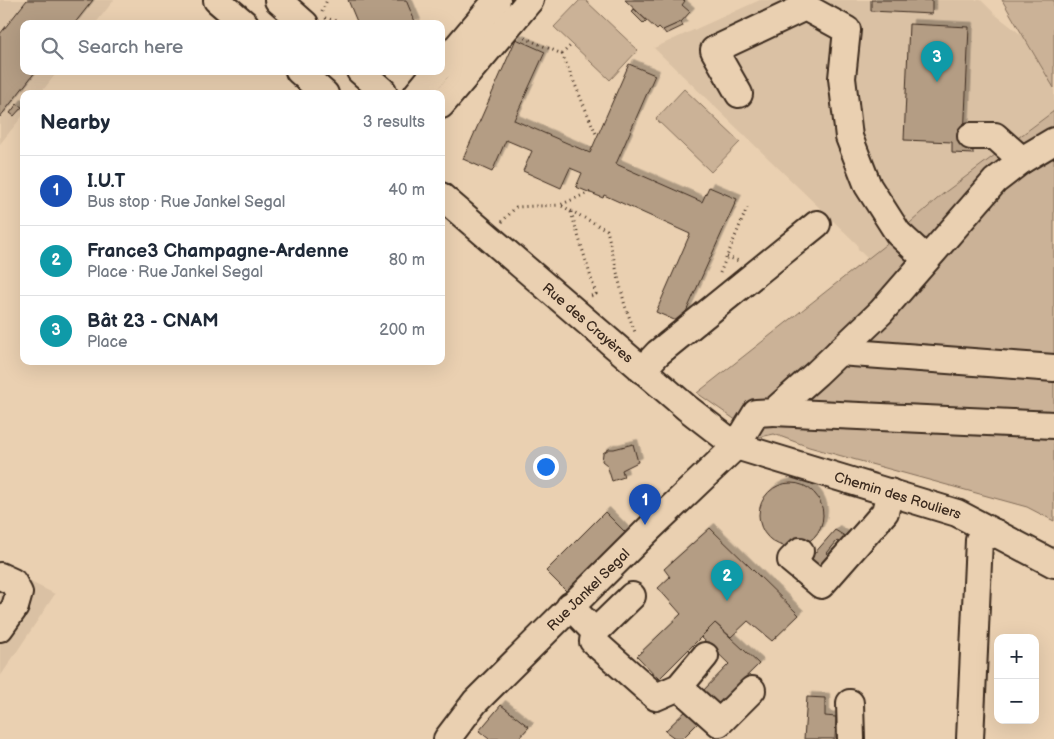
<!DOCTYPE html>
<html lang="en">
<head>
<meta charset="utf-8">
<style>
  body { margin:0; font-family:"Balsamiq Sans",sans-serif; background:#f2f2f3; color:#1f2937 }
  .controls { position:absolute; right:15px; bottom:15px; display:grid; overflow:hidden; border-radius:10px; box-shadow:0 5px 20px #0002 }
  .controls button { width:45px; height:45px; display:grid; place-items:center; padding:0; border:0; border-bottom:1px solid #e0e1e3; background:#fff; color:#1f2937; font:25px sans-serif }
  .you { position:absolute; left:545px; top:466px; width:18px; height:18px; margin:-12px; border:4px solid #fff; border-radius:50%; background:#1a73e8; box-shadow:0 0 0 8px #1a73e833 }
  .badge { display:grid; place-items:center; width:32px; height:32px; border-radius:50%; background:#1f6fb2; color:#fff; font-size:16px; font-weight:700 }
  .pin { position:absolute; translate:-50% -41px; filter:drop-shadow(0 1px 2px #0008) }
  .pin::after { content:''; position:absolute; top:26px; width:18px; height:15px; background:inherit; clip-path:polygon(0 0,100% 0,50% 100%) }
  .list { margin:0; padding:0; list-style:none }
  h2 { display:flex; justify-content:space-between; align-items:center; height:65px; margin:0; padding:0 20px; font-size:21px }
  h2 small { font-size:16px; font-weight:400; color:#747a83 }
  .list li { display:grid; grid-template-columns:32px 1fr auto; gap:15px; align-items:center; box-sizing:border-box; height:70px; padding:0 20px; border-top:1px solid #e0e1e3 }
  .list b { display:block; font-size:19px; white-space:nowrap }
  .list p { margin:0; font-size:16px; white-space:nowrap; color:#747a83 }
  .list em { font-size:16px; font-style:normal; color:#747a83 }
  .icon { flex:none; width:28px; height:28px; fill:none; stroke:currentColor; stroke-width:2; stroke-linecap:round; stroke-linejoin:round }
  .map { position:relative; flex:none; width:1054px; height:739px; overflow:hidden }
  .search { position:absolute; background:#fff; box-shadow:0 5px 20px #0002; left:20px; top:20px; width:425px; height:55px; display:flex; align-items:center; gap:12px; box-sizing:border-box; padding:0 18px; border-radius:10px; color:#747a83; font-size:19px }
  .panel { position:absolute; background:#fff; box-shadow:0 5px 20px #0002; left:20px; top:90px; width:425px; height:275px; border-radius:10px }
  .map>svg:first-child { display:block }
</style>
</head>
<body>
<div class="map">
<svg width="1054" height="739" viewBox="0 0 1054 739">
  <defs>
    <filter id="shadow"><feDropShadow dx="4.5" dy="-4.5" stdDeviation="0" flood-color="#0004"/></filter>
  </defs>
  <rect width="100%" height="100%" fill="#ead0b1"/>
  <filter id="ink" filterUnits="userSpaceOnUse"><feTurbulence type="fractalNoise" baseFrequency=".02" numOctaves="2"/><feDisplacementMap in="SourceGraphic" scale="10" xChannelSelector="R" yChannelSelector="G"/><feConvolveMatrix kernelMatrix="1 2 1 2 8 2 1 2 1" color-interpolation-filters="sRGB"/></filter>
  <g filter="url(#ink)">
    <!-- built -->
    <g fill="#dac1a4">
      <path d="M0,0h114l-19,24h-71v47h34l-18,23h-16v20l-24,30z"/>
      <path d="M760,0h221l15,15 27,21 31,52v433l-27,-14 -218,-60 -35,-13 -68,-42 161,-134 -9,-9 -1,-5 -203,-196z"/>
      <path d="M0,567l55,27 -55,83z"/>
    </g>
    <!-- green -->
    <g fill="#cbb297" stroke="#836e5a">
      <path d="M580,0h5l53,50 -28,30 -56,-53z"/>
      <path d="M1002,0h52v88z"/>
      <path d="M684,89l56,53 -29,30 -55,-53z"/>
      <path d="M1054,111v410l-27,-14 -218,-60 -35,-13 -14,3 -63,-44 188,-148 59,-52z"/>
    </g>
    <!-- building -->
    <g fill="#b49d84" stroke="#3b2a1e" filter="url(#shadow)">
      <path d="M27,0h66l-19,24h-50v47h12l-36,46v-83z"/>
      <path d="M348,0h58l10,24h-58z"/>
      <path d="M625,0h59l1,1 -3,4 8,7 -9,10 -19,9 -3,-3 -2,2z"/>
      <path d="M871,0h61v14l-61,-3z"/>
      <path d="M634,9l13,12 -3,3 -12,-12z"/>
      <path d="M681,22l2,4 -17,8 -3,-4z"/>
      <path d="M909,24l60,3 -5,111 9,1v15l-21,-1v-11l-48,-2z"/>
      <path d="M516,39l29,13 -31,68 76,33 39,-89 26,11 -39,89 86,38 7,-15 28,12 -56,124 -25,-11 34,-78 -86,-39 -1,3 -27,-11 6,-14 -12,-5 -9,20 -38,-17 9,-20 -26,-11 -14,32 -29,-13z"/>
      <path d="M17,104l5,3 -8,9 -4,-3z"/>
      <path d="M633,444l5,18 -16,8 2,7 -12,4 -5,-16 -5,-4 1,-8 6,-4h5z"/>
      <circle cx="791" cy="515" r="32"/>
      <path d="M605,512l23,23 -59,59 -23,-23z"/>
      <path d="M710,528l89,87 -27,26 -24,-20 -17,16 -16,-14 -56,56 -22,-23 44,-42 -23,-26 12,-11 -6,-8z"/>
      <path d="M835,530l13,8 -5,7 -6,-4 -10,12 7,7 -14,14 -14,-11z"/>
      <path d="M715,623l44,41 -44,43 -15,-13 29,-30 -28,-27z"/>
      <path d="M807,697l18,1v18l11,1 -1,22h-31z"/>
      <path d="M501,705l28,22 -11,12h-29l-10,-8z"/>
      <path d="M691,706l11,13 -20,20h-6l-11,-8z"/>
    </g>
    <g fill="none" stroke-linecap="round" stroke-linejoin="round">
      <!-- minor casing -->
      <g stroke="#3b2a1e" stroke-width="30">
        <g id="minor">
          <path d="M217,0l28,24"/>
          <path d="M278,0l27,24"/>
          <path d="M441,66l56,-66"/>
          <path d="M299,71l26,23"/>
          <path d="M360,71l23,20"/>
          <path d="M417,94l19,-23"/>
          <path d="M739,94l-25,-44 91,-43 42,23 -5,48 7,59 19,49 30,47 28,26"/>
          <path d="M441,105l89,-105"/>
          <path d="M971,136h24l27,24"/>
          <path id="s1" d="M441,196l246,212 49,38 221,67 97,51"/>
          <path d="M839,352l215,16"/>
          <path d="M642,370l16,-17 159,-129"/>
          <path d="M773,412l281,13"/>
          <path d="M800,551l-9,9 30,25 64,-73 5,-20"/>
          <path d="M0,576l13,6 6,11 -4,14 -15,21"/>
          <path d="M570,606l25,26 -2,9 63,56 23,-10 26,-31"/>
          <path d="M595,632l37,-36"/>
          <path d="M679,687l40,36 33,-33"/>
          <path d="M850,703l1,36"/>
          <path id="s2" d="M447,739l28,-37 174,-173 87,-83 20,-33 17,-1 44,-39 64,-61 114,-131 27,-21 32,-19"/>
          <path d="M970,739l9,-199 17,-7"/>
        </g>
      </g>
      <!-- path -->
      <g stroke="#3b2a1e" stroke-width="3" stroke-dasharray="1 4" stroke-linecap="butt">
        <path d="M322,12l5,-12"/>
        <path d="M325,18l22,6"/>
        <path d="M525,38l37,16 10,-10"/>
        <path d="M562,54l35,82"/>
        <path d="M590,192l-30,13 47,25 18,76 10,26"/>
        <path d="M571,212l25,82 -5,2"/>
        <path d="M502,222l14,-15 44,-2"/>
        <path d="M727,257l12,4"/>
        <path d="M720,273l27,-65"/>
      </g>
      <!-- minor -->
      <use href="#minor" stroke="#ead0b1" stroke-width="26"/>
    </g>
  </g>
  <g text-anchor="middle" stroke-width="4" stroke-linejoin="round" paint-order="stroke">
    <!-- street labels -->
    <g font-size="14" fill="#3b2a1e" stroke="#ead0b1">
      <text dy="5" stroke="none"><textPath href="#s1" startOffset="194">Rue des Crayères</textPath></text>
      <text dy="5" stroke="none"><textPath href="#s1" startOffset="556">Chemin des Rouliers</textPath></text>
      <text dy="5" stroke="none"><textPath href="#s2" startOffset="206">Rue Jankel Segal</textPath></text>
    </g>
  </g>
</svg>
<div class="controls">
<button>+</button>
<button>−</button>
</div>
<div class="you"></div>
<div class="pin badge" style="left:645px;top:525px;background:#1a4fb4">1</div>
<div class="pin badge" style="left:727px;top:601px;background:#0f9aa8">2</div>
<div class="pin badge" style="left:937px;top:82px;background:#0f9aa8">3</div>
<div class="search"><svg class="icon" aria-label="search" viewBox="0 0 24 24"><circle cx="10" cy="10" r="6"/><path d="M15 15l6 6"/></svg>Search here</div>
<section class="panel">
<h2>Nearby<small>3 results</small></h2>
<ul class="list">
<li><span class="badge" style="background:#1a4fb4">1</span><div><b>I.U.T</b><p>Bus stop · Rue Jankel Segal</p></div><em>40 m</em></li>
<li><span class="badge" style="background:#0f9aa8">2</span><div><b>France3 Champagne-Ardenne</b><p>Place · Rue Jankel Segal</p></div><em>80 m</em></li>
<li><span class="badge" style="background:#0f9aa8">3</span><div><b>Bât 23 - CNAM</b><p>Place</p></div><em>200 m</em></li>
</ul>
</section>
</div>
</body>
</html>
